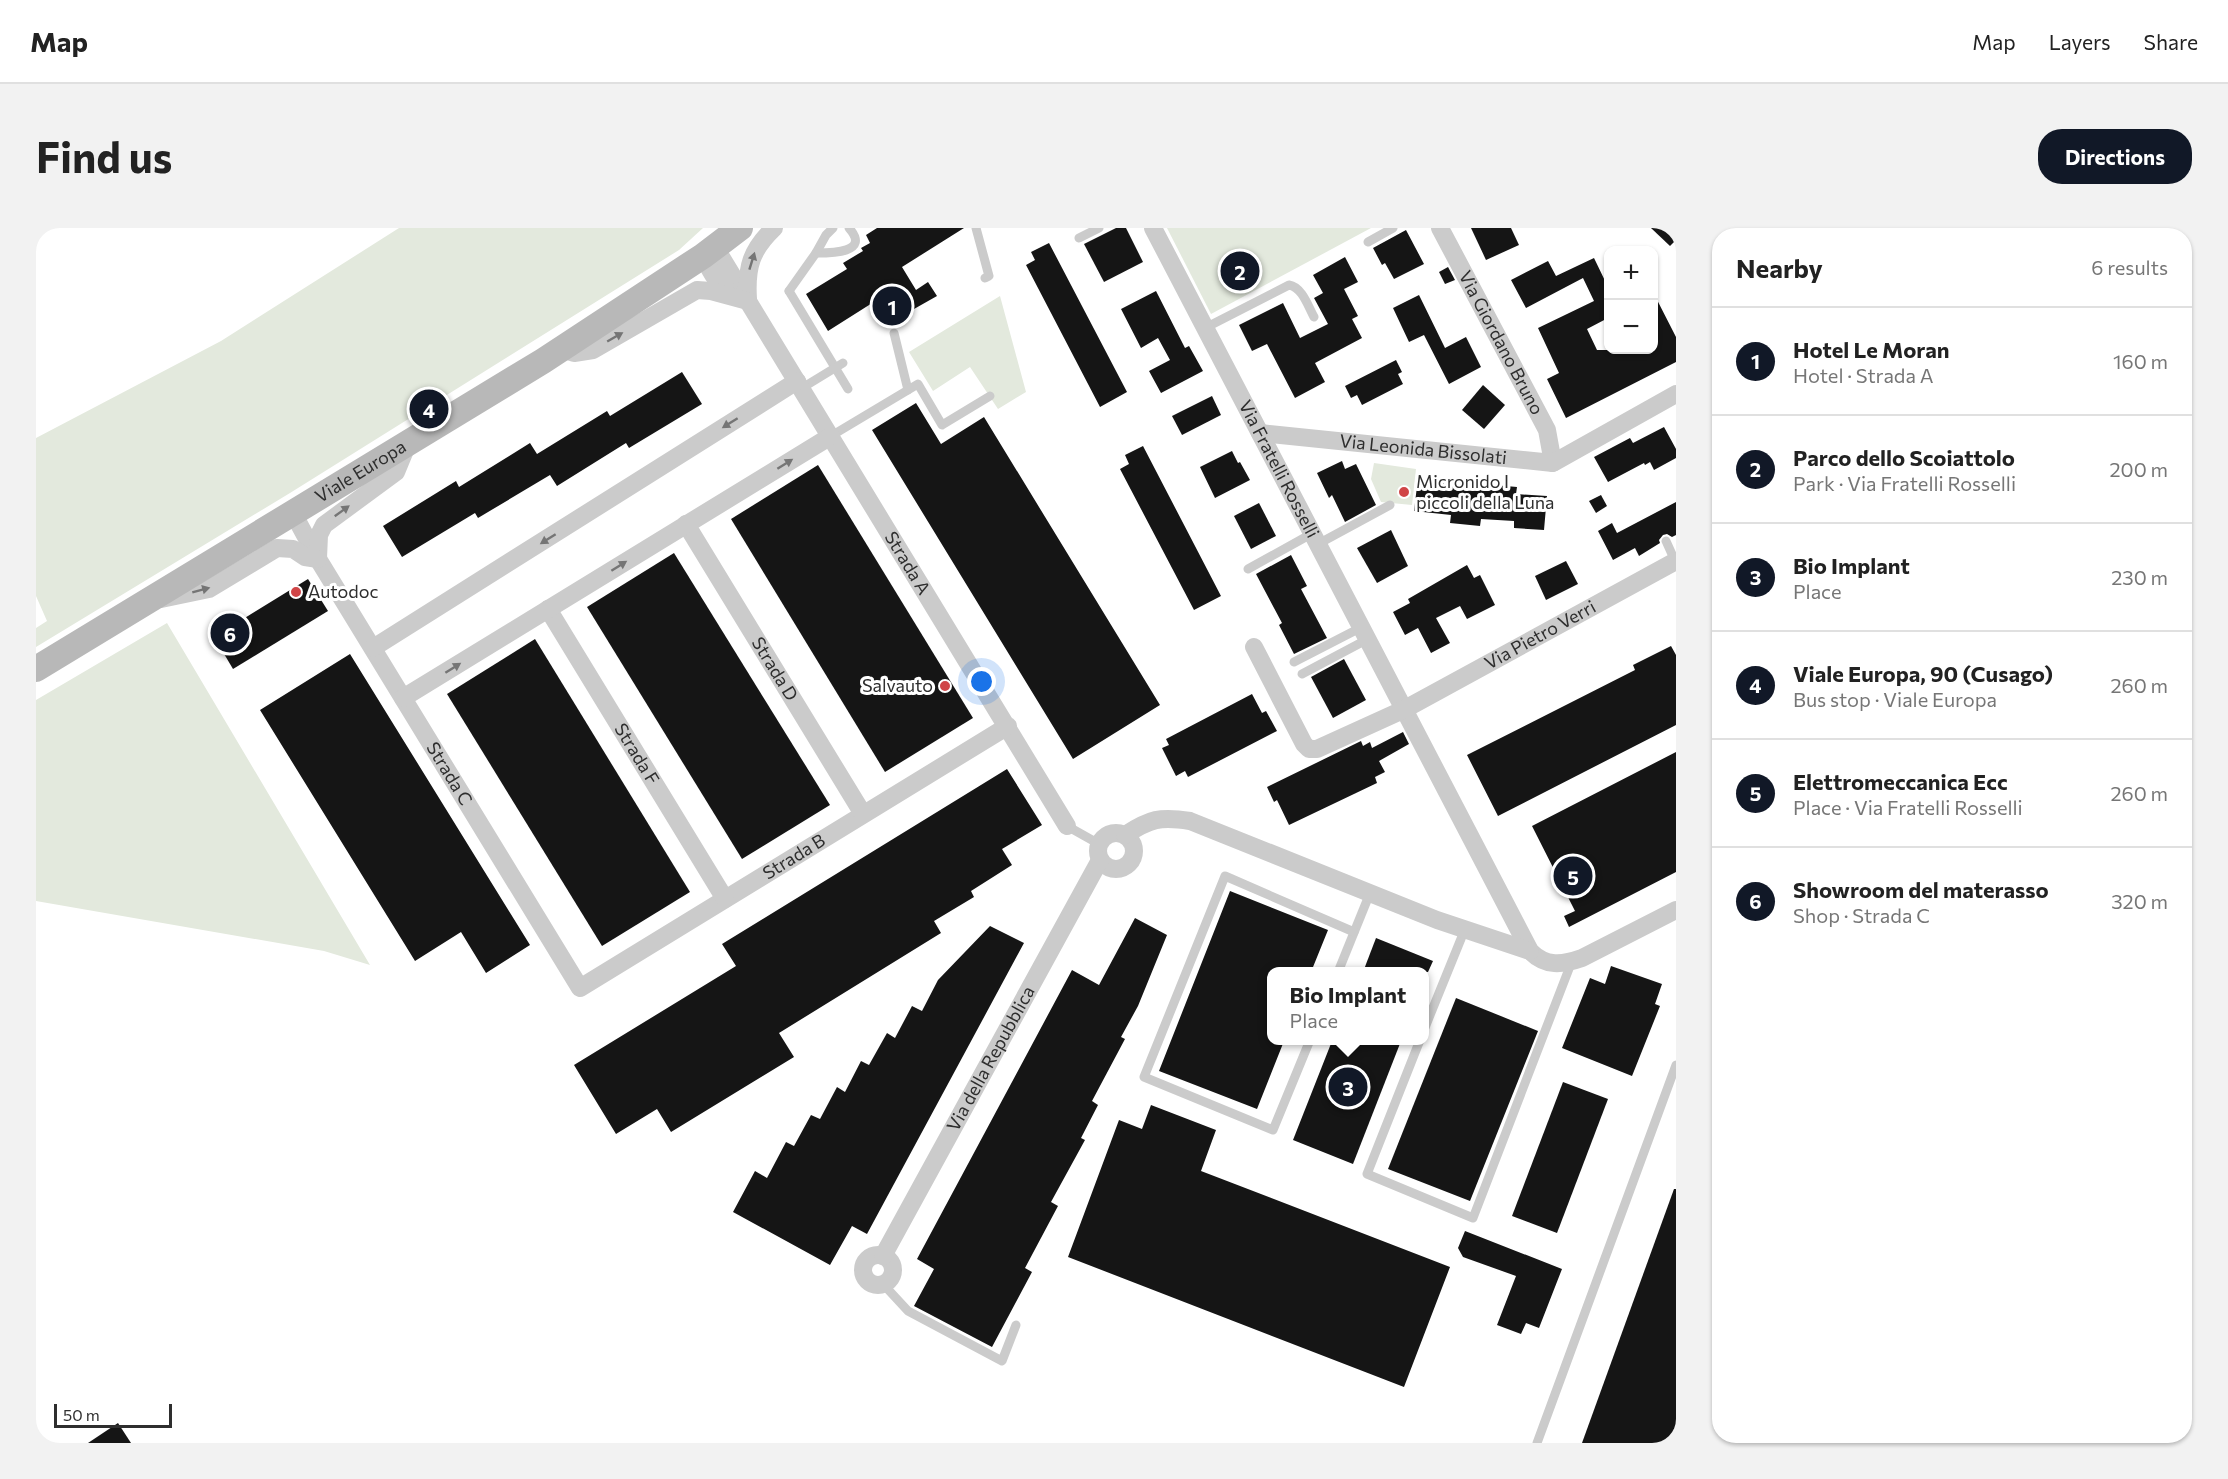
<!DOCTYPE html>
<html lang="en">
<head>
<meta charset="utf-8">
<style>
  body { margin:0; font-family:Commissioner,sans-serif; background:#f2f2f2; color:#222 }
  .controls { position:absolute; right:18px; top:18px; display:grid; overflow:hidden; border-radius:12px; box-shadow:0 2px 4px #0004 }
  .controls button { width:54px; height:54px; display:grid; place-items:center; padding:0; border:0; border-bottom:2px solid #e0e0e0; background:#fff; color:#222; font:30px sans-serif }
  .scale { position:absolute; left:18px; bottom:15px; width:118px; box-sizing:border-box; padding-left:6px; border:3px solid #2e2e2e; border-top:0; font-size:16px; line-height:21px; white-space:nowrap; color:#2e2e2e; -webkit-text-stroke:4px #fff; paint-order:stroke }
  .you { position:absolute; left:946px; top:454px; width:21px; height:21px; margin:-15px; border:4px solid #fff; border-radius:50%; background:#1a73e8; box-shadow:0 0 0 9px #1a73e833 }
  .badge { display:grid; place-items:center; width:39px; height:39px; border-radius:50%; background:#111827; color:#fff; font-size:20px; font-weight:700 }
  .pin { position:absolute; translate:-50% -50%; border:3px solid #fff; box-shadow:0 2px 6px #0006 }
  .popup { position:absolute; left:1231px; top:739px; width:162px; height:78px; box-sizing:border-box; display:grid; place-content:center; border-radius:12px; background:#fff; filter:drop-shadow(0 2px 4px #0005); font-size:20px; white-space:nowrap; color:#767676 }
  .popup b { font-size:22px; color:#222 }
  .popup::after { content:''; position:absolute; left:50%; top:100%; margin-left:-12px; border:12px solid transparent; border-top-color:#fff }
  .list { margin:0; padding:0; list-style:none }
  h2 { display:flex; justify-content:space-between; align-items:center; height:78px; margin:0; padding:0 24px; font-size:26px }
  h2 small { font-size:20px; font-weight:400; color:#767676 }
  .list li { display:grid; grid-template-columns:39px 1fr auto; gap:18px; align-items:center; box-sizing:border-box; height:108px; padding:0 24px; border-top:2px solid #e0e0e0 }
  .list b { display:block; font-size:22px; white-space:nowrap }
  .list p { margin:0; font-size:20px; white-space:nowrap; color:#767676 }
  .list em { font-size:20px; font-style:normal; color:#767676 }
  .map { position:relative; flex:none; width:1640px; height:1215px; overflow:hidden; border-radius:24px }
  header { display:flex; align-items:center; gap:36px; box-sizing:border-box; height:84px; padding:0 30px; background:#fff; border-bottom:2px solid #e0e0e0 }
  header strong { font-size:28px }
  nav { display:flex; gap:33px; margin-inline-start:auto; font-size:21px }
  .intro { display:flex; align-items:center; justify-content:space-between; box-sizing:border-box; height:144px; padding:0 36px }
  h1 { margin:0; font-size:42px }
  .button { padding:15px 27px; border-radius:24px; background:#111827; color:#fff; font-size:21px; font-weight:700 }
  main { display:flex; gap:36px; padding:0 36px }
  aside { flex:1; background:#fff; border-radius:24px; box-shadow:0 2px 4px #0004 }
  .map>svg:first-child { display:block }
</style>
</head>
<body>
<header>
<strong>Map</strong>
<nav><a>Map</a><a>Layers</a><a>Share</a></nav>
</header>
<div class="intro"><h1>Find us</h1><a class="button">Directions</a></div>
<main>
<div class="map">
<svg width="1640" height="1215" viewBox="0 0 1640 1215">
  <rect width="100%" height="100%" fill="#fff"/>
  <!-- green -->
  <g fill="#e3e9dd">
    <path d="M363,0h304l-24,22 -389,243 -254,154v-19l11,-7 -11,-25v-158l185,-97z"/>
    <path d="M1131,0h204l-160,86z"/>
    <path d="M964,68l26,96 -28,17 -28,-42 -37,24 -24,-39z"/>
    <path d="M1338,235l42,6 -4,36 -31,-3 -10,-23z"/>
    <path d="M131,395l203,342 -46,-14 -288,-50v-201z"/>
  </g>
  <!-- building -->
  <g fill="#151515">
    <path d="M841,0h87l-62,39 14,23 12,-8 9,14 -46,26 -14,-22 -49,31 -22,-37 41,-25 -4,-6 20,-12 -2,-3 9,-5 -4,-8z"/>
    <path d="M1080,0h10l17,34 -39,20 -20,-38z"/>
    <path d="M1435,0h40l8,17 -33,15z"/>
    <path d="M1615,0h25v12l-6,6z"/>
    <path d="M1370,2l18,34 -30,15 -9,-16 -3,2 -9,-17z"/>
    <path d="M1013,15l78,149 -27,15 -74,-142 9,-5 -4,-8z"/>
    <path d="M1309,29l13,25 -14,7 14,27 -6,3 10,19 -47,25 10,19 -30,16 -28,-54 -15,7 -13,-26 44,-22 17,35 28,-14 -14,-26 9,-5 -10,-18z"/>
    <path d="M1558,30l14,29v31l-21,11 10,21h56v-58l23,45v25l-110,56 -19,-39 12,-6 -21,-45 56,-27 -11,-23 -57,30 -15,-28 37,-19 8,15z"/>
    <path d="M1412,39l7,13 -10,4 -6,-12z"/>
    <path d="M1120,63l29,57 4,-2 14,25 -42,22 -12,-22 21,-11 -12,-22 -17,10 -20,-39z"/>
    <path d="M1383,67l26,53 21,-11 15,30 -32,17 -25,-49 -15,7 -16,-34z"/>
    <path d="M1360,132l6,12 -4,2 5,10 -41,21 -5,-10 -6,3 -6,-12z"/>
    <path d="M646,144l20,32 -73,44 -3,-5 -69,43 -7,-11 -72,43 -3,-5 -73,44 -19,-31 73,-45 3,6 71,-44 7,11 70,-43 3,5z"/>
    <path d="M1447,157l22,20 -21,24 -22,-19z"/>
    <path d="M1176,168l9,19 -39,20 -10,-19z"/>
    <path d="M880,175l25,41 43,-27 176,288 -87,54 -201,-329z"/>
    <path d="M1628,199l12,22v9l-22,12 -4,-8 -5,3 -1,-2 -36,19 -14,-25 36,-19 3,5z"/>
    <path d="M1107,218l78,150 -27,14 -74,-141 9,-5 -4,-9z"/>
    <path d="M1196,223l6,12 2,-1 10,18 -35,18 -15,-31z"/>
    <path d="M1306,233l3,8 11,-5 20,41 -31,17 -13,-27 -3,3 -12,-25z"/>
    <path d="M782,237l155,253 -88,54 -154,-253z"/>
    <path d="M1382,250l36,4 -1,4 31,3v-5l33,3 -1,7 31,2 -3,34 -30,-2v-7l-33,-2 -1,7 -30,-3 1,-8 -37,-4z"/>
    <path d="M1565,267l6,11 -11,7 -7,-12z"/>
    <path d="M1640,274v33l-4,2 -5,-3 -4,1 -4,5 1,3 -21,13 -4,-8 -22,12 -15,-29 14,-8 5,10z"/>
    <path d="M1223,275l17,33 -25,13 -17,-33z"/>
    <path d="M1355,302l17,36 -31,17 -20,-35z"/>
    <path d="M638,325l156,252 -88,54 -155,-252z"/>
    <path d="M1255,327l16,31 -6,3 26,49 -33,16 -15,-29 3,-2 -26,-49z"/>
    <path d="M1530,333l12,23 -32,16 -11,-24z"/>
    <path d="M1431,337l7,13 6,-3 15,30 -28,14 -7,-13 -24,12 14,25 -19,10 -13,-25 -13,7 -12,-23 17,-9 -2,-4z"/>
    <path d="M272,351l20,32 -95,58 -19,-32z"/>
    <path d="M499,411l155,253 -88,54 -155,-252z"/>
    <path d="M1635,418l5,9v70l-178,91 -31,-61 168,-85 -2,-5z"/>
    <path d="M314,426l180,291 -44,28 -25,-41 -46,29 -155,-251z"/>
    <path d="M1308,431l22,41 -33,18 -22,-41z"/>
    <path d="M1216,466l10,19 4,-2 11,20 -89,46 -3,-6 -9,5 -14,-28 7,-3 -3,-6z"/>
    <path d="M1367,504l6,12 -30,17 6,11 -10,5 2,6 -88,42 -12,-25 -3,2 -7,-15 94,-46 2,5 7,-4 2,6z"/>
    <path d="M1640,524v120l-107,55 -5,-11 11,-5 -43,-85z"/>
    <path d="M971,541l35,56 -40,24 10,16 -41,26 3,6 -40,24 7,12 -162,100 15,24 -123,75 -14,-23 -41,25 -42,-69 162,-99 -14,-22z"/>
    <path d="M1194,663l98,39 -17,42h-39v69h12l-27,68 -98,-38z"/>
    <path d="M1099,690l32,17 -29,71 -17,31 4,2 -33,62 6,4 -17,33 4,2 -34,62 7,4 -33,62 7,4 -40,75 -78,-41 20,-37 -17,-10 155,-289 27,15z"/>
    <path d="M954,698l34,17 -157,291 -15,-8 -22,39 -97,-53 22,-41 12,7 19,-36 8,4 17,-31 9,4 17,-32 8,5 16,-31 8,4 18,-32 8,5 17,-32 10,5 16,-31z"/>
    <path d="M1340,710l57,23 -5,11h-65z"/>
    <path d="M1575,738l51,18 -7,20 5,2 -28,70 -70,-28 28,-70 15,6z"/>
    <path d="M1420,770l82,33 -68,170 -82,-32z"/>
    <path d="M1296,813h69l-48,123 -60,-24z"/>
    <path d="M1527,854l45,17 -51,134 -45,-17z"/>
    <path d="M1115,877l65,25 -15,41 249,96 -46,120 -336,-130 51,-137 23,9z"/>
    <path d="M1638,961h2v254h-94z"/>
    <path d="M1429,1003l97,38 -23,59 -13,-5 -5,11 -24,-9 19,-49 -53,-19 -5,-9z"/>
    <path d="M82,1195l13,20h-43z"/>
  </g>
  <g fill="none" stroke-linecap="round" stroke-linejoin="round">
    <!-- service -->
    <g stroke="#cbcbcb" stroke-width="9">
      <path d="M940,0l13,48 -4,2"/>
      <path d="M1043,10l20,-10"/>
      <path d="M1332,14l25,-14"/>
      <path d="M780,25c15,0 55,0 33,-25"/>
      <path d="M753,63l59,98"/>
      <path d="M753,63l27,-38 10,-18 7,-7"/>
      <path d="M1169,100l84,-43c13,2 19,21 25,32"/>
      <path d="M858,105l14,57"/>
      <path d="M766,160l41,-25"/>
      <path d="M795,208l87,-52 24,41 48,-29"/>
      <path d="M1630,313l9,20"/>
      <path d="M1282,316l72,-39"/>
      <path d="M1212,341l65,-36"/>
      <path d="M1258,434l68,-35"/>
      <path d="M1266,446l66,-35"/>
      <path d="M1031,598l32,18"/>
      <path d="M1302,744l32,-79"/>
      <path d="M1388,802l41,-101"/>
      <path d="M1274,812l-37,90 -129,-53 81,-201 129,56"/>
      <path d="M1384,812l-53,134 106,44 99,-257"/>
      <path d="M847,1056l25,27 94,50 14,-36"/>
      <path d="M1501,1215l139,-378"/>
    </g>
    <!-- minor -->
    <g stroke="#cbcbcb" stroke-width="18">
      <path id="s1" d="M1117,0l377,723c16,16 32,14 52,7l94,-48"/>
      <path id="s2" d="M1404,0l107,202 6,33"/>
      <path id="s3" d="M679,19l352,579"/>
      <path d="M667,28c8,16 14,29 30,38"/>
      <path d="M712,71c-2,-32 3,-49 26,-71"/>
      <path d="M525,121l13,4 19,-3 104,-60 14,1 37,10"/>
      <path id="s4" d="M1224,205l293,30 123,-69"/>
      <path id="s5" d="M257,285l25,46 262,429 428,-262"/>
      <path id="s6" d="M650,296l177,290"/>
      <path d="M282,330l1,-23 5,-10 72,-53 12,-29"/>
      <path d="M125,371l48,-10 68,-41 16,1 12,8 13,2"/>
      <path id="s7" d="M512,381l177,290"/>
      <path id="s8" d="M1218,419l50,97 5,5h8l88,-40 271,-148"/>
      <path d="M337,420l424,-267"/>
      <path d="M367,470l428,-262"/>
      <circle cx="1080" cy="623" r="18"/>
      <path d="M1089,607c25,-16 35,-19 65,-14l247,99 93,31"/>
      <circle cx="842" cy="1042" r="15"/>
      <path id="s9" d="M847,1028l217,-396"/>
    </g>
    <!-- secondary -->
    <path stroke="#b8b8b8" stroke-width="26" id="s10" d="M0,441l507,-308 160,-105 37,-28"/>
  </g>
  <!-- one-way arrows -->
  <defs><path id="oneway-solid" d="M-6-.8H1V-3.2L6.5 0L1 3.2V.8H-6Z" transform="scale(1.5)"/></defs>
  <g fill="#757575">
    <use href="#oneway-solid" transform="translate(716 33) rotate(-73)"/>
    <use href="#oneway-solid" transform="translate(579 109) rotate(-30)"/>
    <use href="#oneway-solid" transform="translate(694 195) rotate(148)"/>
    <use href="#oneway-solid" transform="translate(749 236) rotate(-32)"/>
    <use href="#oneway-solid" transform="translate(306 283) rotate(-36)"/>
    <use href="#oneway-solid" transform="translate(512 311) rotate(148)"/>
    <use href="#oneway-solid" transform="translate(583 338) rotate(-32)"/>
    <use href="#oneway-solid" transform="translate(165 362) rotate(-15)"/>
    <use href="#oneway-solid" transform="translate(417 440) rotate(-32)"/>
  </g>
  <!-- markers -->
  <g fill="#d04547" stroke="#fff" stroke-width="2">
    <circle cx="1368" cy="264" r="6"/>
    <circle cx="260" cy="364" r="6"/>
    <circle cx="909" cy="458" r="6"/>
  </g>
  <g text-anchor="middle" stroke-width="6" stroke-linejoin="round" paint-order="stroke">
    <!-- street labels -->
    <g font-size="18" fill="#2e2e2e" stroke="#fff">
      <text dy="6" stroke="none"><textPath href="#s2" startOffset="130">Via Giordano Bruno</textPath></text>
      <text dy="6" stroke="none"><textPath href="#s4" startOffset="164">Via Leonida Bissolati</textPath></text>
      <text dy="6" stroke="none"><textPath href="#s1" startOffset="272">Via Fratelli Rosselli</textPath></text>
      <text dy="6" stroke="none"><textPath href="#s10" startOffset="380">Viale Europa</textPath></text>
      <text dy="6" stroke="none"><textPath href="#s3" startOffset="370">Strada A</textPath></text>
      <text dy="6" stroke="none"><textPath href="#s8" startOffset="375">Via Pietro Verri</textPath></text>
      <text dy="6" stroke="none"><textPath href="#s6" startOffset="170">Strada D</textPath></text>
      <text dy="6" stroke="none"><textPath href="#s7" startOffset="170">Strada F</textPath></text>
      <text dy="6" stroke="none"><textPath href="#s5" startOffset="304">Strada C</textPath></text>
      <text dy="6" stroke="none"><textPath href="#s5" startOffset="806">Strada B</textPath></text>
      <text dy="6" stroke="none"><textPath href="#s9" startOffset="225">Via della Repubblica</textPath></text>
    </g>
    <!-- poi labels -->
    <g font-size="18" fill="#2e2e2e" stroke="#fff" text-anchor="start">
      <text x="1380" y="260">Micronido I<tspan x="1380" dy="21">piccoli della Luna</tspan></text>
      <text x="272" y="370">Autodoc</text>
      <text x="897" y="464" text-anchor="end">Salvauto</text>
    </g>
  </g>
</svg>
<div class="controls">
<button>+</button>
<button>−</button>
</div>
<div class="scale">50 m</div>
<div class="you"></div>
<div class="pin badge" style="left:856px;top:78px">1</div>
<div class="pin badge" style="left:1204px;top:43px">2</div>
<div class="pin badge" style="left:1312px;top:859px">3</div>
<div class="popup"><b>Bio Implant</b>Place</div>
<div class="pin badge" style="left:393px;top:181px">4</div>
<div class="pin badge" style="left:1537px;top:648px">5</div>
<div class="pin badge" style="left:194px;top:405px">6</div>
</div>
<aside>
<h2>Nearby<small>6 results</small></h2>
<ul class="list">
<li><span class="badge">1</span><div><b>Hotel Le Moran</b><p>Hotel · Strada A</p></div><em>160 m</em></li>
<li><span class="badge">2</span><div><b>Parco dello Scoiattolo</b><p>Park · Via Fratelli Rosselli</p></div><em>200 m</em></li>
<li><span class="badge">3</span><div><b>Bio Implant</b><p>Place</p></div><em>230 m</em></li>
<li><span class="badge">4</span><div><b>Viale Europa, 90 (Cusago)</b><p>Bus stop · Viale Europa</p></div><em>260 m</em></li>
<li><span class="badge">5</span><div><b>Elettromeccanica Ecc</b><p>Place · Via Fratelli Rosselli</p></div><em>260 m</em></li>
<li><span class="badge">6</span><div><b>Showroom del materasso</b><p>Shop · Strada C</p></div><em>320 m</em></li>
</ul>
</aside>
</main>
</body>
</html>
